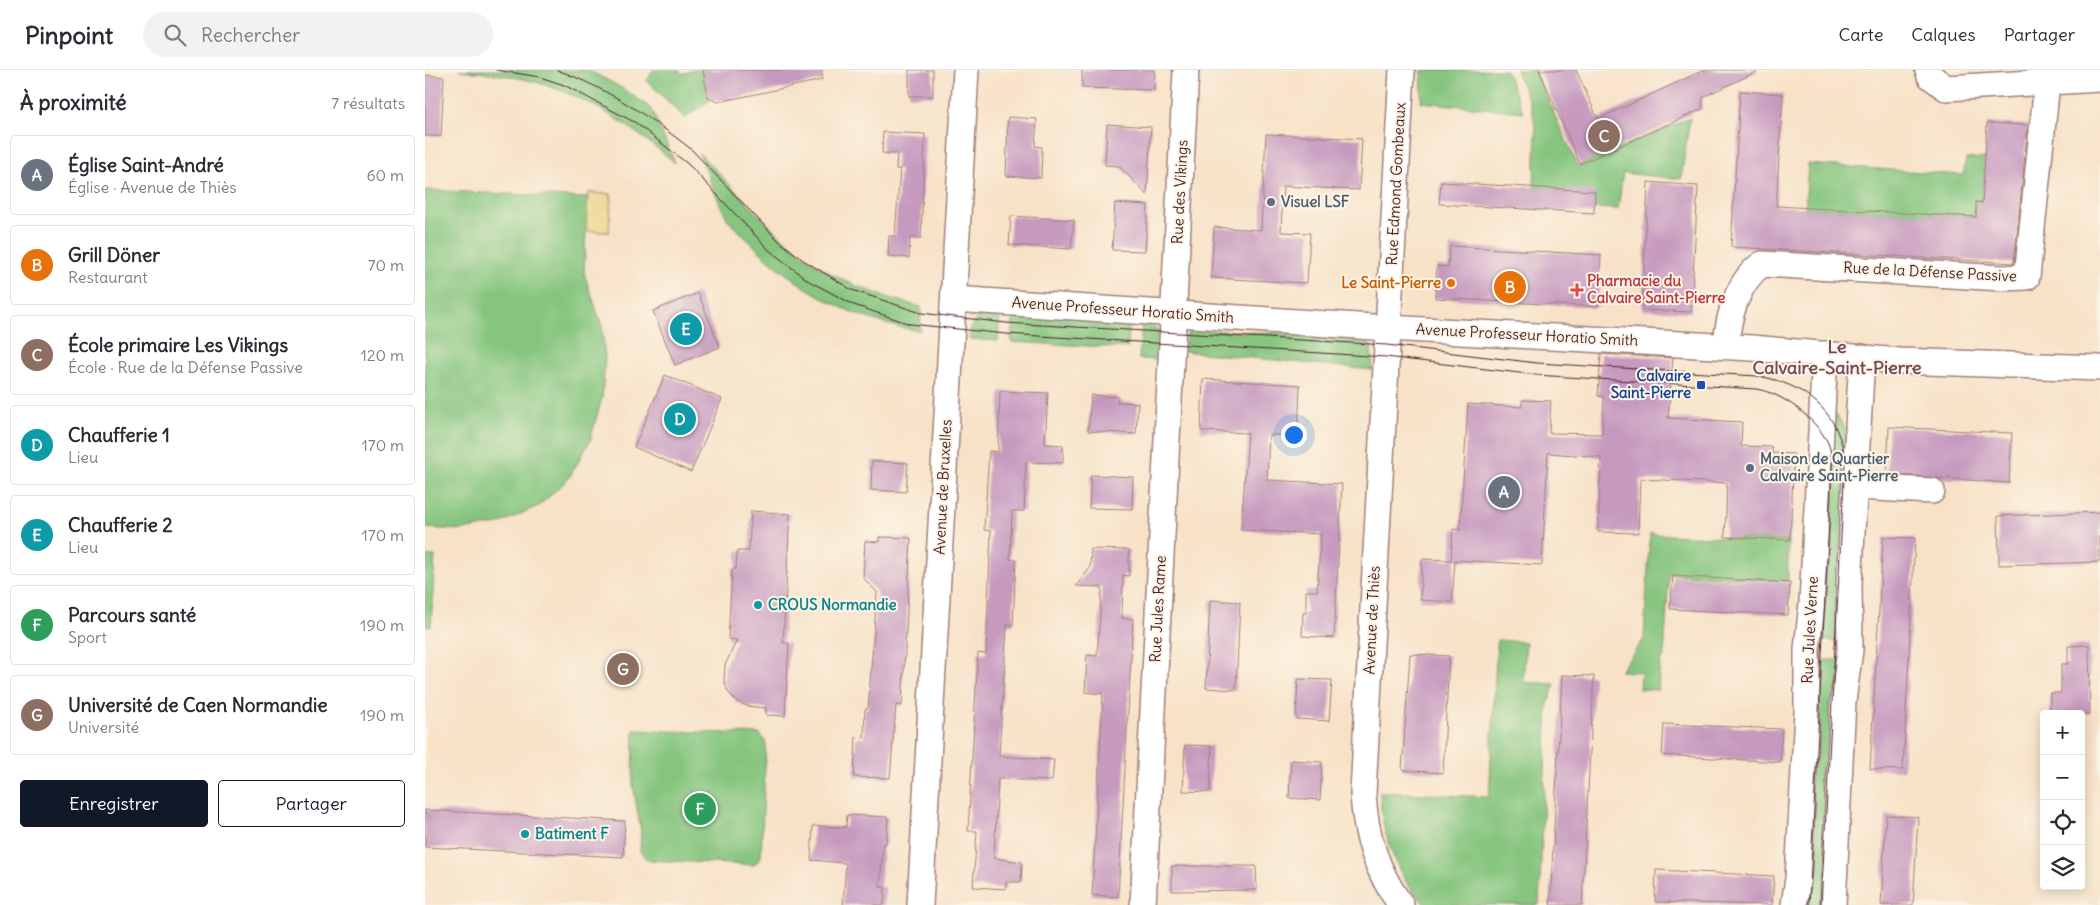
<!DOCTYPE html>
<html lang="fr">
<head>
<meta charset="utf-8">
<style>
  body { margin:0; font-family:Delius,sans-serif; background:#f2f2f3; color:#2b2b33 }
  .controls { position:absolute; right:15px; bottom:15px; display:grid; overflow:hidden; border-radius:5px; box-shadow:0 2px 12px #0003 }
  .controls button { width:45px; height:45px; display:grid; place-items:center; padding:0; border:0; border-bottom:1px solid #e1e1e2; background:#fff; color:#2b2b33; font:25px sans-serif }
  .you { position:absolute; left:868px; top:364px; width:18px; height:18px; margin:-12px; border:4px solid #fff; border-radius:50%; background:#1a73e8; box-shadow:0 0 0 8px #1a73e833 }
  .badge { display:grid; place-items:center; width:32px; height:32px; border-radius:50%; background:#111827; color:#fff; font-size:16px; font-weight:700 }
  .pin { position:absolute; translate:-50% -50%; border:2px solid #fff; box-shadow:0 1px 5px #0006 }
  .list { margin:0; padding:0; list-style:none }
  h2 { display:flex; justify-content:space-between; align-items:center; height:65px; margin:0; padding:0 20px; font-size:21px }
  h2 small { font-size:16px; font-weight:400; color:#7c7c81 }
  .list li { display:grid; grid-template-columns:32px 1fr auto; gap:15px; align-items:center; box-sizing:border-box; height:80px; margin:0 10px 10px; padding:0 10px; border:1px solid #e1e1e2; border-radius:5px }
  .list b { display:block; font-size:19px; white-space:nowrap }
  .list p { margin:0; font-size:16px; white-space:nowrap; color:#7c7c81 }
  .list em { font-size:16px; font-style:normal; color:#7c7c81 }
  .actions { display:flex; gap:10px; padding:15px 20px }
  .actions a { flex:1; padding:11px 0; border:1px solid #111827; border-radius:5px; text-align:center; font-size:18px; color:#111827 }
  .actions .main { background:#111827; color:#fff }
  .icon { flex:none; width:28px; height:28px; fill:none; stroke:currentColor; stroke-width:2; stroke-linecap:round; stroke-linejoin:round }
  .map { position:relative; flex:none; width:1675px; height:835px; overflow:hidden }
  header { display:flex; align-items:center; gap:30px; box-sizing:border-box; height:70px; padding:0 25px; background:#fff; border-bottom:1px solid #e1e1e2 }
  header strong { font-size:24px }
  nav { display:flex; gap:28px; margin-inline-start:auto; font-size:18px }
  .search { width:350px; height:45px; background:#f2f2f3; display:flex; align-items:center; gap:12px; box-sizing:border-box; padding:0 18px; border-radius:28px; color:#7c7c81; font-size:19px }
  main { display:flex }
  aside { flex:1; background:#fff }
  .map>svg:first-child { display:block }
</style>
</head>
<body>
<header>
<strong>Pinpoint</strong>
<div class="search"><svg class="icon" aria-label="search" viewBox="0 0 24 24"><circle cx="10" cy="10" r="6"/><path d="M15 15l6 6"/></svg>Rechercher</div>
<nav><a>Carte</a><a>Calques</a><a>Partager</a></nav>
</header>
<main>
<aside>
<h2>À proximité<small>7 résultats</small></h2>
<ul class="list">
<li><span class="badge" style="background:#6b7280">A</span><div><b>Église Saint-André</b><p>Église · Avenue de Thiès</p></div><em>60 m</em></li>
<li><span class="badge" style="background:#e8710a">B</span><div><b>Grill Döner</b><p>Restaurant</p></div><em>70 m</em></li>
<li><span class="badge" style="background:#8d6e63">C</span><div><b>École primaire Les Vikings</b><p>École · Rue de la Défense Passive</p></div><em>120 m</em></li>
<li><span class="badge" style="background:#0f9aa8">D</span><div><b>Chaufferie 1</b><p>Lieu</p></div><em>170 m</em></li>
<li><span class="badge" style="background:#0f9aa8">E</span><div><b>Chaufferie 2</b><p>Lieu</p></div><em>170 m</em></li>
<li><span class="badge" style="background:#2e9e5b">F</span><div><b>Parcours santé</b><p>Sport</p></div><em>190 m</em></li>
<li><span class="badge" style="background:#8d6e63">G</span><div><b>Université de Caen Normandie</b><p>Université</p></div><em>190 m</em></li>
</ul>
<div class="actions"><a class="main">Enregistrer</a><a>Partager</a></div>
</aside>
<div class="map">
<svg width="1675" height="835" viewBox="0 0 1675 835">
  <rect width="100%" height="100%" fill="#fcf5e5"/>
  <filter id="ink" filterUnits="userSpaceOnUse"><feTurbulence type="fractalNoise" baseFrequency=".02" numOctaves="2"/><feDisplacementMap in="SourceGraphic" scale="10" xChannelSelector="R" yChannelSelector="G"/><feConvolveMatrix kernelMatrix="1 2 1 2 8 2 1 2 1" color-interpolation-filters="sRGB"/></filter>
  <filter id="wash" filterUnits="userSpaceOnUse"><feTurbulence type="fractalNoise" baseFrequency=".0096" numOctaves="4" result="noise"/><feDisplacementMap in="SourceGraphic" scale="20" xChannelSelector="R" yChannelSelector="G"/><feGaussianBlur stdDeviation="1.12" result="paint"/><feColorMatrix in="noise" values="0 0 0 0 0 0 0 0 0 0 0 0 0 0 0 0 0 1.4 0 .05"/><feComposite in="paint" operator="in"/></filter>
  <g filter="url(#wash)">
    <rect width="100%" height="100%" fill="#f7e2c8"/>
    <!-- green -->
    <g fill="#85c57e" stroke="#687254">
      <path d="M34,0h129l34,18 29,20 24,55c-45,-38 -93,-71 -152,-84 -21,-5 -43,-6 -64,-9z"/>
      <path d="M228,0h26l2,4 12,-4h10l9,29 -27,19 -38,-37z"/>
      <path d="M997,0h84l17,42 -102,-10z"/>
      <path d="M1091,0h18l44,96 112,-48 -9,61 -58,-6 -5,36 -24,-1 -60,-20 2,-56 -4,-23z"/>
      <path d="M274,83c34,34 66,72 104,102 35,27 77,41 118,52l-1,24c-66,-10 -124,-42 -170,-89 -8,-8 -19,-16 -24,-26 -11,-20 -18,-42 -27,-63z"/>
      <path d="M1560,88l-3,45h-6v14l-171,-9 3,-44 155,11 3,-16z"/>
      <path d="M0,120l162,8 1,-5 23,1 -2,38 -23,-1 -2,42 18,53 3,32 -3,40 -12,43 -21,37 -29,27 -41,19 -38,6 -36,-2z"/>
      <path d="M575,242l-2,29 -29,-2c3,-22 9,-26 31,-27z"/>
      <path d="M588,243l116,7 -1,28 -117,-6z"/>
      <path d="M717,251l8,1 11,11v27l-22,-1z"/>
      <path d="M767,260l171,6 8,11 2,23 -190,-19 4,-17z"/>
      <path d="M1405,336l14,20 5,19 -4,197 -34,-3z"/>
      <path d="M1225,464l138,7v40l-119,-7 -5,83 -4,5 -2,28 -18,-1 1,-17 -21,-1 24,-32z"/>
      <path d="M0,486h10l-4,70h-6z"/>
      <path d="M1072,570l29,2 -3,40 32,2 -7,19 -9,202h-113c-30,-26 -45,-74 -46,-113l109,5z"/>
      <path d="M1385,590h35l-16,245h-30z"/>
      <path d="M209,660l126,4 6,9 -5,114 -7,8 -107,-5 -7,-9 1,-19 -8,-47z"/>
    </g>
    <!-- sand -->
    <path fill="#eeda9e" stroke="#9c7c64" d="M163,123l23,1 -2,38 -23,-1z"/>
    <g id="blocks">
      <!-- building -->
      <g fill="#c69abf">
        <path d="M278,0h119v10l-104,22 -10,-5z"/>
        <rect x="484" y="0" width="24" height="26"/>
        <path d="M657,0h73l-1,20 -72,-2z"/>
        <path d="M1114,0h37l22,49 106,-49h56l-57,27 -1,12 -122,55z"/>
        <path d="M0,5l19,2 -3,59h-16z"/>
        <path d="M1315,21l43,3 -7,112 200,11v-15l6,1 5,-80 41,2 -14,138 -283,-16z"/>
        <path d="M583,47l29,2 -2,27 7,1 -1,31 -35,-2z"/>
        <path d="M682,54l44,3 -4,68 -28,-29 -14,-1z"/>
        <path d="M458,62l42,2 -4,104h-11l-1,20 -21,-2 1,-20h6l5,-67h-4l1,-15 -15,-1z"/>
        <path d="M841,64l96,5 -3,51 -76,-4 -2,46 29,1 -3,50 -96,-5 3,-51 47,3z"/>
        <path d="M1016,112l154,9 -1,22 -155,-9z"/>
        <path d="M1223,112l50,4 -7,126 -49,-2z"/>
        <path d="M690,133l33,2 -3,46 -33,-1z"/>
        <path d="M586,146l63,4 -3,29 -62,-4z"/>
        <path d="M1025,176l151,9 -3,52 -163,-9 2,-32 11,1z"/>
        <path d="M273,223l22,54 -45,18 -22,-54z"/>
        <path d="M1176,284l72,4 -5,60 74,4 -1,24 31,1v6l22,1 -4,86 -65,-3 2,-54 -87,-4 -2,54 -40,-1 3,-75 -53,-4 -6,112 -87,-5 -3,42 -32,-2 2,-41 29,1 2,-31 7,1 8,-126 54,3v-7l29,1 -2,32 53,1 2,-37 -6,-1z"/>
        <path d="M240,305l57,24 -31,73 -57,-25z"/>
        <path d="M778,309l97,6 -2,51 -29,-1 -2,45 75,4 -8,154 -32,-2 1,-23h3v-22h11l4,-57 -80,-4 7,-97 -47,-2z"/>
        <path d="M575,321l48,2 -3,51 18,1v18l-37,-1 -2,49h-12l-2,48 6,1 -3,65h-6l-8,131 55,4 -2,21 -54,-2 -4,79 28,4 -1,20h-15v7l-33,-2 4,-56h-9l10,-178 8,1 5,-123 -7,-1 5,-79 9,1z"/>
        <path d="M666,325l27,2 -1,5 21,1 -2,31 -48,-3z"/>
        <path d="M1464,357l123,6 -3,50 -122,-9z"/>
        <path d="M447,391l36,2 -2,29 -35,-2z"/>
        <path d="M666,405l42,2 -1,32 -43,-1z"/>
        <path d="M326,441l39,3 -7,129h6l-4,73 -19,-1v-7l-19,-2 -10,-4 -9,-10 -4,-12 1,-15 12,-25 -9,-1 4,-70h4l1,-18h12z"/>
        <path d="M1675,442v50l-101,3 -1,-49z"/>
        <path d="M454,467l32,1 -9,168 -6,-1 -6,73 -36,-1 2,-40 8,1 1,-29h3l9,-117 -14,-14 2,-37 14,1z"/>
        <path d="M1458,467l32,1 -12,232 -33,-1z"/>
        <path d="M666,479l38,1v26l-6,-1 -1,43 11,1 -15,278 -26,-2 11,-201 -18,-2 2,-37 10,1 5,-69 -26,-1 14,-18z"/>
        <path d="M1248,506l117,7 -2,32 -118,-6z"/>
        <path d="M785,530l30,2 -4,88 -30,-2z"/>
        <path d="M1664,575l1,69h-40v-21h11v-29h7v-18z"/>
        <path d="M985,584l39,2 -6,117 -41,-3z"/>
        <path d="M1137,605l32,1 -12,229h-32z"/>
        <path d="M873,609l34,1 -3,41 -33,-2z"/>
        <path d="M1239,654l118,5 -2,33 -118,-7z"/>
        <path d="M760,675l27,1 -2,46 -27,-1z"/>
        <path d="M866,690l31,2 -2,38 -31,-2z"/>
        <path d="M0,740l200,11 -2,36 -198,-10z"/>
        <path d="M422,745l41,2 -2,27h-3l-3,43h5l-1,18h-41l3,-42 -35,-3 2,-34 33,1z"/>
        <path d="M1461,745l32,2 -5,88h-32z"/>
        <path d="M747,796h84l1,24 -85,1z"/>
        <path d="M1231,800l118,6 -2,29 -117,-3z"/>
      </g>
    </g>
  </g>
  <g filter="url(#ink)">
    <use href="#blocks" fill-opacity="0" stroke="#a0807a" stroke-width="1"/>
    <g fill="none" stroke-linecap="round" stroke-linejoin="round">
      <!-- minor casing -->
      <g stroke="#a0807a" stroke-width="28">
        <g id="minor">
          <path d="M1503,0l2,6 16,12 154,-9"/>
          <path d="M529,229l434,29 364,20 147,13 201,7"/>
          <path d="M1301,276c2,-29 11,-64 36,-82l240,14 25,-1 20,-194"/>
          <path d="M1431,417l76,4"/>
          <path d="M495,835l46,-835"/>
          <path d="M718,835l43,-835"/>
          <path d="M976,835c-25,-34 -36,-70 -38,-112l39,-723"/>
          <path d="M1369,835l4,-26 9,-166v-64l5,-46 13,-249"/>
          <path d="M1408,835l10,-204 7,-51 -1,-65 13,-228"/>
        </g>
      </g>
      <!-- minor -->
      <use href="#minor" stroke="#fff" stroke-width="25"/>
      <!-- tram -->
      <g stroke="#4a1f2b" stroke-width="1">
        <path d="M71,0l44,7 24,8 72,38 53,42 80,85 40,31 45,24 56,19 96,10 380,23 150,18 220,14c27,4 60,30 72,54 3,6 3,14 4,19l-23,443"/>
        <path d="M132,0c50,18 93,47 134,79l87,91 25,20 49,30 69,23 85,10 381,22 150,18 220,13c35,5 70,25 82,60 4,8 4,18 6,27l-24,442"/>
      </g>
    </g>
  </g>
  <!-- markers -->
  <g fill="#5c6f8a" stroke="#fcf5e5" stroke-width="2">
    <circle cx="846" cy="132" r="5"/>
    <circle cx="1325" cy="398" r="5"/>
  </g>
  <circle fill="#e8710a" stroke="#fcf5e5" stroke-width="2" cx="1026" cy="213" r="5"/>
  <path fill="#e0444e" stroke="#fcf5e5" stroke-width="2" d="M1149.5 212.5h5v5h5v5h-5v5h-5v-5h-5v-5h5z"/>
  <rect fill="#1a4fb4" stroke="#fcf5e5" stroke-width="2" x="1271" y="310" width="10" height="10" rx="2.5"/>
  <g fill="#0f9aa8" stroke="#fcf5e5" stroke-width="2">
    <circle cx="333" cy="535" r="5"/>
    <circle cx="100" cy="764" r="5"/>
  </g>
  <g text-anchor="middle" stroke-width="4" stroke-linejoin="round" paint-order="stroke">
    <!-- street labels -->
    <g font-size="15" fill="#4a1f2b" stroke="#fcf5e5">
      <text transform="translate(971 114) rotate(-87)" y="5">Rue Edmond Gombeaux</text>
      <text transform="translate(755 122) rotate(-87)" y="5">Rue des Vikings</text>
      <text transform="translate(1505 202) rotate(3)" y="5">Rue de la Défense Passive</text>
      <text transform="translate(698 240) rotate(4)" y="5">Avenue Professeur Horatio Smith</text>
      <text transform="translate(1102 265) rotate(3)" y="5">Avenue Professeur Horatio Smith</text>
      <text transform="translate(518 417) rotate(-87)" y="5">Avenue de Bruxelles</text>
      <text transform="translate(733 539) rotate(-87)" y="5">Rue Jules Rame</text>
      <text transform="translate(947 550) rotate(-87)" y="5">Avenue de Thiès</text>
      <text transform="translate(1385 560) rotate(-87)" y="5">Rue Jules Verne</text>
    </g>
    <!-- service labels -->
    <g font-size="15" font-weight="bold" fill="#4e5e75" stroke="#fcf5e5" text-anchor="start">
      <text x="856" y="137">Visuel LSF</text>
      <text x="1335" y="394">Maison de Quartier<tspan x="1335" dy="17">Calvaire Saint-Pierre</tspan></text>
    </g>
    <!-- health labels -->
    <g font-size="15" font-weight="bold" fill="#be3a42" stroke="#fcf5e5" text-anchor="start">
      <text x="1162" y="216">Pharmacie du<tspan x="1162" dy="17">Calvaire Saint-Pierre</tspan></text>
    </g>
    <!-- food labels -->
    <g font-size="15" font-weight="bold" fill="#c56008" stroke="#fcf5e5" text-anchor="end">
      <text x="1016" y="218">Le Saint-Pierre</text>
    </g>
    <!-- transit labels -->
    <g font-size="15" font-weight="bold" fill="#164399" stroke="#fcf5e5" text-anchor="end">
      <text x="1266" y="311">Calvaire<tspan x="1266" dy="17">Saint-Pierre</tspan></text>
    </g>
    <!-- culture labels -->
    <g font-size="15" font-weight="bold" fill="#0d838f" stroke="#fcf5e5" text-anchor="start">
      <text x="343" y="540">CROUS Normandie</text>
      <text x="110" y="769">Batiment F</text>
    </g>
    <!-- quarter labels -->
    <g font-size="18" font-weight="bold" fill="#754a5f" stroke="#fcf5e5">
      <text x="1412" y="283">Le<tspan x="1412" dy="21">Calvaire-Saint-Pierre</tspan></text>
    </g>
  </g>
</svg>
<div class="controls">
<button>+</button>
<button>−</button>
<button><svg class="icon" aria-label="locate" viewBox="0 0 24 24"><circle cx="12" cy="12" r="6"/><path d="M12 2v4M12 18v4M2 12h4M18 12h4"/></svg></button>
<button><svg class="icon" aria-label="layers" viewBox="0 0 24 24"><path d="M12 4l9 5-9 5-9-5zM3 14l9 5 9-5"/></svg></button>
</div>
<div class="you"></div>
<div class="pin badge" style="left:1079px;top:422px;background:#6b7280">A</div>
<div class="pin badge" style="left:1085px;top:217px;background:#e8710a">B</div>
<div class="pin badge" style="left:1179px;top:66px;background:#8d6e63">C</div>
<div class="pin badge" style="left:255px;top:349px;background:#0f9aa8">D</div>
<div class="pin badge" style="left:261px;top:259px;background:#0f9aa8">E</div>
<div class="pin badge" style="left:275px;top:739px;background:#2e9e5b">F</div>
<div class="pin badge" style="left:198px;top:599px;background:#8d6e63">G</div>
</div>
</main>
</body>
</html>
